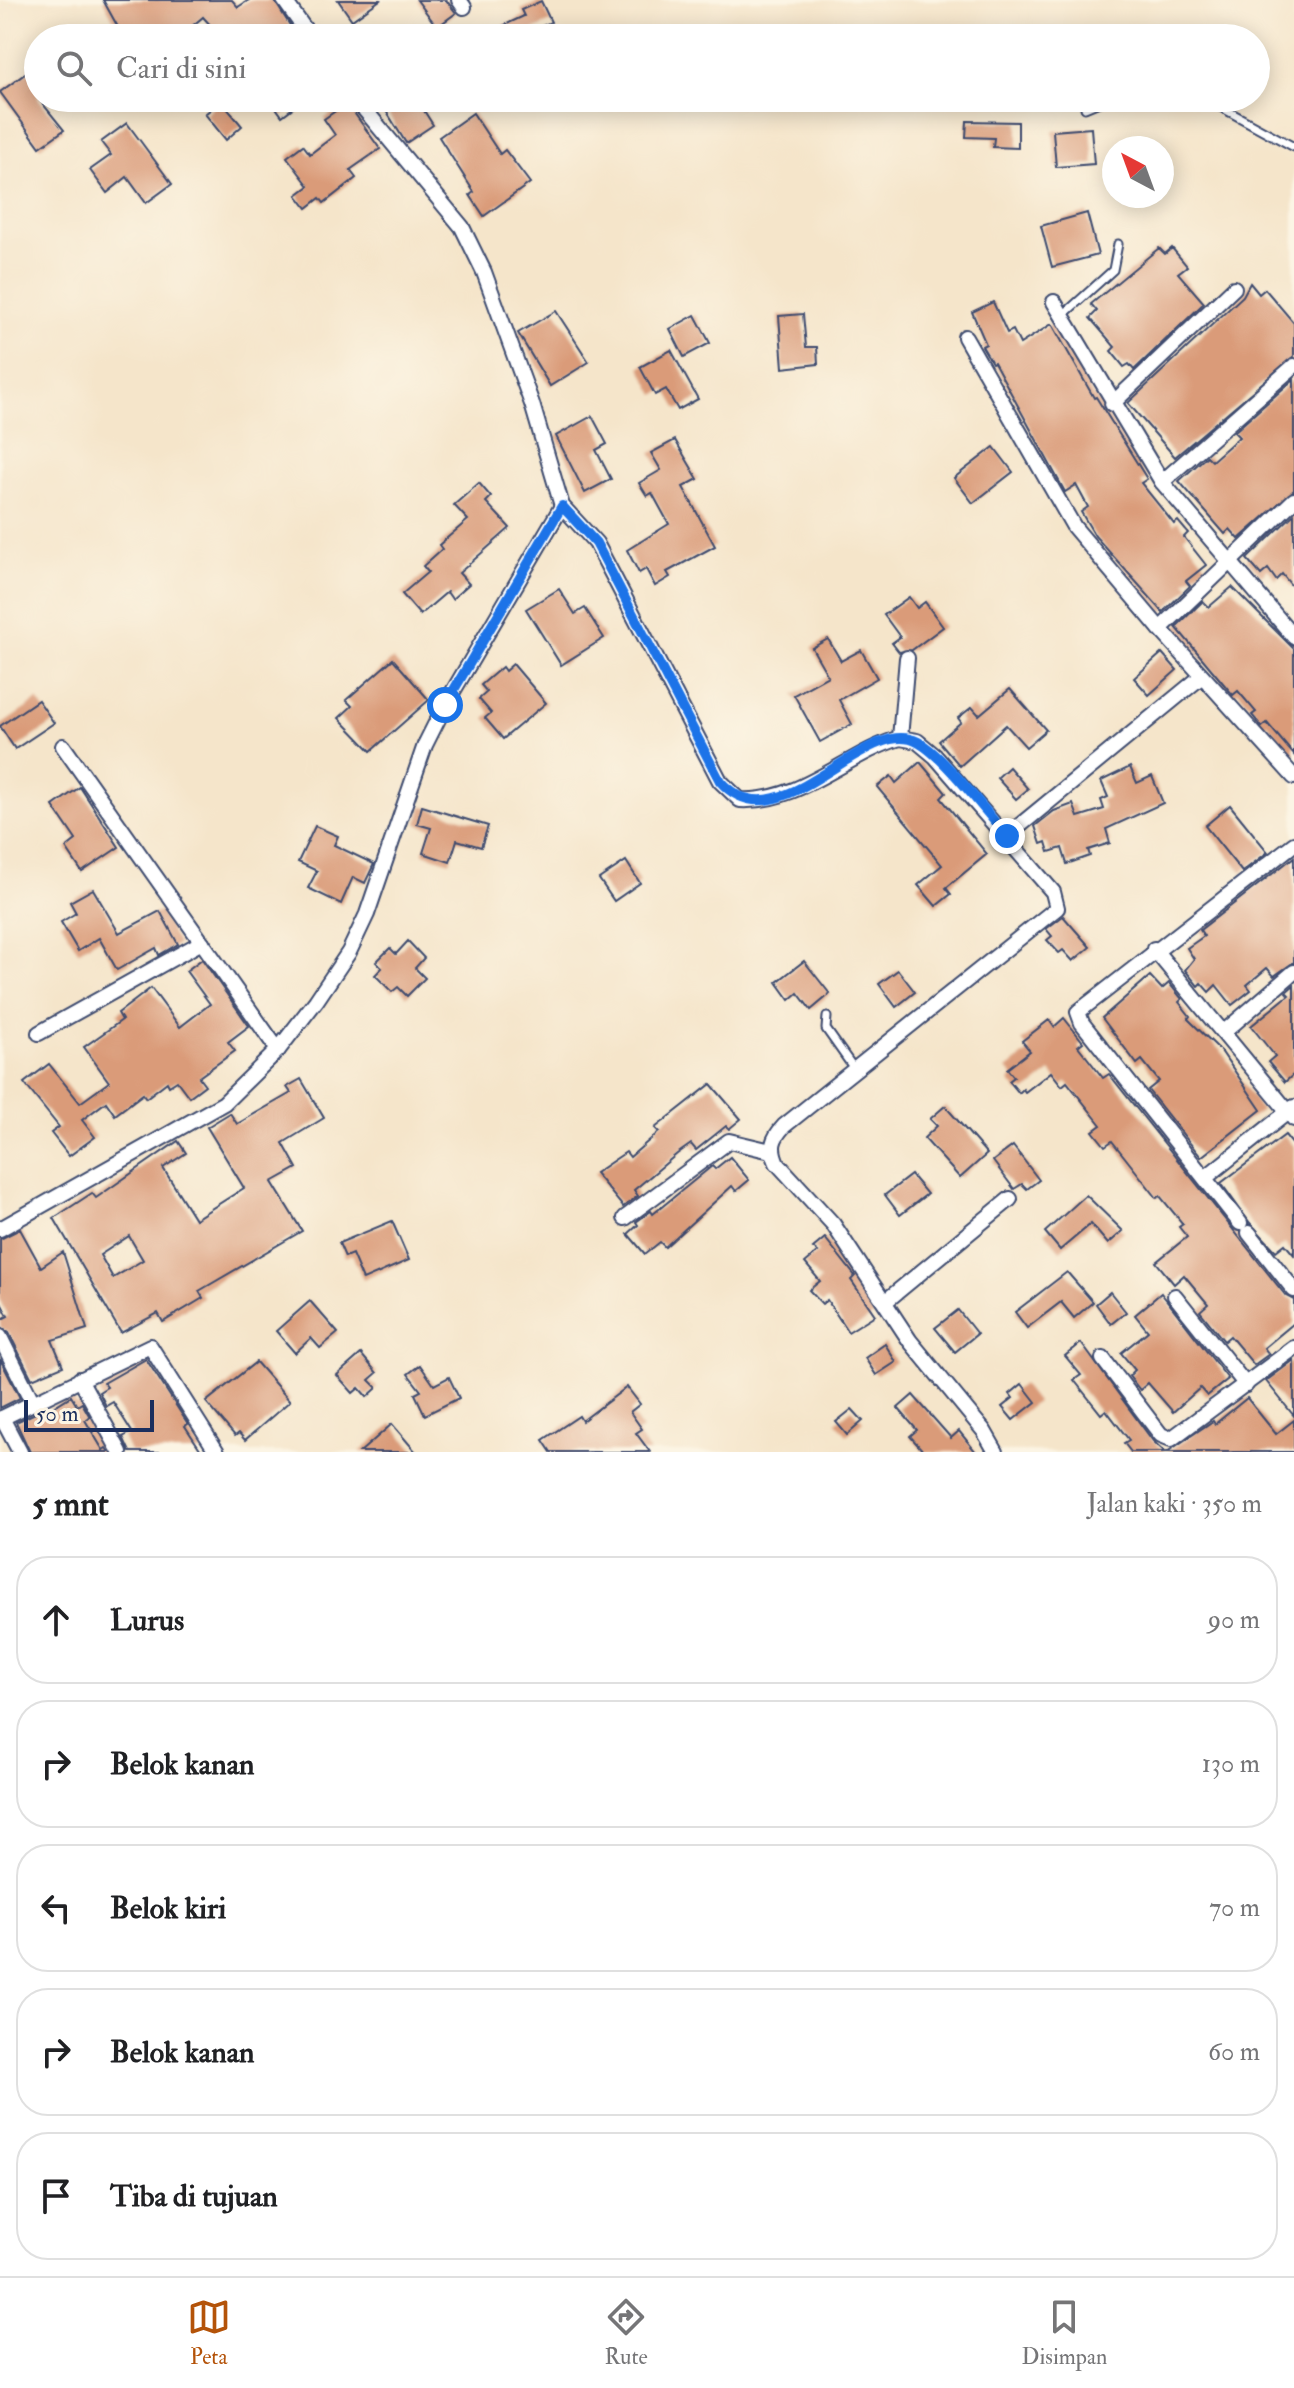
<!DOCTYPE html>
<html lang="id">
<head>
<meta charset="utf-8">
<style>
  body { margin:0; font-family:"IM FELL Double Pica",serif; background:#f6f6f6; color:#202124 }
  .compass { position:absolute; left:1102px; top:136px; width:72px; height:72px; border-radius:50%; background:#fff; box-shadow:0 4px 20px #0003; rotate:319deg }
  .scale { position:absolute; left:24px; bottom:20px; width:130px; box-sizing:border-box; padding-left:8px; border:4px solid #1b2f5e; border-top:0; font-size:22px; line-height:28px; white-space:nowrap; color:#1b2f5e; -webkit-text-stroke:6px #fcf5e5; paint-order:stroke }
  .stop { position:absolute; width:24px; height:24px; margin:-18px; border:6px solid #1a73e8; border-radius:50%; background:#fff }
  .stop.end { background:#1a73e8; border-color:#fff; box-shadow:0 2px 8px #0008 }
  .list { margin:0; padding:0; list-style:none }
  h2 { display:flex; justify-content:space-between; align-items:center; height:104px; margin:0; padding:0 32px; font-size:34px }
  h2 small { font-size:26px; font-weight:400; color:#757577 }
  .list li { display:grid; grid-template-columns:52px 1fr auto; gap:24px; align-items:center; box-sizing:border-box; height:128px; margin:0 16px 16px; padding:0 16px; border:2px solid #e0e0e0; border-radius:32px }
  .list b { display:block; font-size:30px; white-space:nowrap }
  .list em { font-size:26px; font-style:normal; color:#757577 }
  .icon { flex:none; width:44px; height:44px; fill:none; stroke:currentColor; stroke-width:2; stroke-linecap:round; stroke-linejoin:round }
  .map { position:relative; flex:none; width:1294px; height:1452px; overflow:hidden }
  .search { position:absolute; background:#fff; box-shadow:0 4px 20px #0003; left:24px; right:24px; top:24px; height:88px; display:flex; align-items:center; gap:20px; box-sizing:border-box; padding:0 28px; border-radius:44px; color:#757577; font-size:30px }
  .sheet { height:824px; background:#fff }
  nav { display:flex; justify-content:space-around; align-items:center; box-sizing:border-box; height:112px; border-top:2px solid #e0e0e0; background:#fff; font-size:22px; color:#757577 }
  nav a { display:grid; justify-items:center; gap:4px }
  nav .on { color:#b45309 }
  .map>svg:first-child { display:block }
</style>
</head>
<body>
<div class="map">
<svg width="1294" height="1452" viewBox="0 0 1294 1452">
  <rect width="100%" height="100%" fill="#fcf5e5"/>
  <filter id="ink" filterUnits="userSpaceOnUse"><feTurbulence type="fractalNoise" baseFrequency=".0125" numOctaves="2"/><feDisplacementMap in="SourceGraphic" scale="16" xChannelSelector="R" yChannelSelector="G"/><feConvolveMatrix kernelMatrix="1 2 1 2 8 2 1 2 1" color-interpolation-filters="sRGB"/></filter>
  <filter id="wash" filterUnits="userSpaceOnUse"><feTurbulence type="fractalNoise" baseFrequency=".006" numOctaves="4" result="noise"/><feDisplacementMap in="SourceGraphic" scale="32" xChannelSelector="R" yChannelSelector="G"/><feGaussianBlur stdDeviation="1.8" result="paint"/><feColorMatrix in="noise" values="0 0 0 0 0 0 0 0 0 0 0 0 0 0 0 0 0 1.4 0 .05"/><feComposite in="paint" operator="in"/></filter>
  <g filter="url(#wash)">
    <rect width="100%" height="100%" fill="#f5e5ca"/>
    <g id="blocks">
      <!-- building -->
      <g fill="#da9b79" fill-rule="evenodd">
        <path d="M103,0h129l6,7 11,-7h25l17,27 -17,11h-52l-19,-21 -25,21h-54z"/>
        <path d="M338,0h42l-28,20z"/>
        <path d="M417,0h29l10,13 -19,14z"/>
        <path d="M541,1l10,21 -24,11 3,5h-53l47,-22 -3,-6z"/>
        <path d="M29,71l9,12v15l26,32 -24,17 -40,-55z"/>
        <path d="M269,98h37l-24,18z"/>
        <path d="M378,98h38l17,27 -27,18z"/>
        <path d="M221,101l21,25 -16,14 -21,-26z"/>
        <path d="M347,103l33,46 -30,21 6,8 -32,25 -4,-5 -13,10 -10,-13 12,-9 -22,-29 16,-12 7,9 25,-19 -11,-16z"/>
        <path d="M473,113l27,41 5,-4 25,33 -46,33 -14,-21 4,-3 -35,-55z"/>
        <path d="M967,121l51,1v26l-25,-1 1,-9 -28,-1z"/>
        <path d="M127,123l45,61 -26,19 -19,-26 -20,16 -17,-23 21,-15 -10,-13z"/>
        <path d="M1091,128l3,36 -38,3 -3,-36z"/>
        <path d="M1087,213l11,42 -46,12 -11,-41z"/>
        <path d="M1159,248l6,6 7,-6 15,18 -9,7 26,30 -70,67 -5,-6 -5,3 -13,-16 4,-4 -25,-29 7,-7 -6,-7z"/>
        <path d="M1250,283l9,11 6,-5 29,34v33l-119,101 -47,-54 115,-107z"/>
        <path d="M993,302l14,31 6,-3 7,14 32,-20 42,74 2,-1 51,82 -6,4 33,41 4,-3 10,12 -4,4 22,28 -20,16 4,5 -27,26 -68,-76 -14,-24 7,-5 -12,-22 -11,7 -71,-130 -2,1 -10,-17 4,-2 -14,-32z"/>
        <path d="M556,311l33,51 -39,24 -32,-53z"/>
        <path d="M803,314l3,33h11l1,17 -35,4 -4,-52z"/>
        <path d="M695,315l15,28 -26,14 -14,-28z"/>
        <path d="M671,350l27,49 -20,11 -12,-21 -11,6 -15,-28z"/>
        <path d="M1294,379v111l-55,49 -9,-10 -5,5 -46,-53 28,-25 5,5 27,-24 -5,-5z"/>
        <path d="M592,416l15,28 -11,6 15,29 -26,14 -29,-57z"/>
        <path d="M675,440l23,39 -15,8 32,59 -48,26 3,5 -15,9 -9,-17 -7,4 -12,-23 42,-26 -17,-31 -5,3 -8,-13 22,-13 -10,-17z"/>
        <path d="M994,447l19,25 -40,31 -19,-25z"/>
        <path d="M479,483l12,14 -5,5 24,26 -51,45 10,11 -17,15 -5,-7 -27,23 -18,-21 26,-22 -5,-6 19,-17 -3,-4 29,-25 -14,-15z"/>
        <path d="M1294,514v75l-12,-15 -6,6 -8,-11 -7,6 -14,-16z"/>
        <path d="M1232,587l62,62v106l-27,-32 -5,4 -10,-12 4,-3 -18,-21 -5,4 -57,-68 27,-26 6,6z"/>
        <path d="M559,589l16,25 10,-6 19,30 -43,27 -35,-56z"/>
        <path d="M909,597l8,11 8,-6 18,25 -31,23 -13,2 -7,-9 8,-6 -16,-22z"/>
        <path d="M828,639l13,22 20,-11 16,28 -38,22 13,24 -32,18 -26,-47 34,-19 -16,-28z"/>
        <path d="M1162,653l15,17 -28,25 -15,-17z"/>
        <path d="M393,659l36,41 -58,51 -32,-33 13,-12 -6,-6z"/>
        <path d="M513,664l33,39 -43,36 -18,-21 6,-5 -12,-14 8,-7 -6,-7 21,-18 3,4z"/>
        <path d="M1010,689l36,41 -20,17 -20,-22 -46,41 -21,-25 22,-19 -3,-4 14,-11 7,8z"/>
        <path d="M38,700l16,23 -39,26 -15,-23z"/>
        <path d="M920,762l26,31 -5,5 46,56 -41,34 5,6 -15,12 -18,-21 24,-20 -65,-78 14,-11 5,7z"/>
        <path d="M1009,767l19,22 -12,10 -19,-21z"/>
        <path d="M1130,767l7,16 15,-7 11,27 -57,26 4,14 -22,7 2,6 -23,8 -5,-16 -13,4 -3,-10 -5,2 -6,-18 19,-15 19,-7 5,13 26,-8 -3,-9 7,-3 -7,-16z"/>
        <path d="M80,787l39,60 -37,25 -16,-24 10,-8 -23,-34z"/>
        <path d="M1230,805l38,47 -26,20 -37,-46z"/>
        <path d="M422,806l66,20 -7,21 -24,-7 -7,22 -27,-9 8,-25 -14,-4z"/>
        <path d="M315,826l23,10 -4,9 40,19 -9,19 -12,-6 -12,27 -33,-16 9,-17 -19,-9z"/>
        <path d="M1294,857v105l-20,14 -7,-8 -20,17 4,5 -19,15 -16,-20 -7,7 -8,-9 -3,3 -13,-16 9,-11 -7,-11 17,-12 -4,-6z"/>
        <path d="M626,861l14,22 -26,18 -15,-22z"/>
        <path d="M93,889l26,44 41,-22 18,33 -19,11 -3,-7 -39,22 -18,-32 -21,13 -17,-29 15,-9 -6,-11z"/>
        <path d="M1063,916l27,31 -17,14 -10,-11 -4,3 -12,-13 5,-4 -6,-7z"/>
        <path d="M408,941l16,17 -9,10 10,10 -18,18 -9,-9 -6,5 -17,-17 7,-7 -6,-6 14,-14 6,6z"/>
        <path d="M202,959l47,67 -21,16 7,9 -36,26 6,8 -16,12 -12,-16 -8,5 -2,-4 -21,16 -3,-4 -28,21 -9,-13 -24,18 13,17 -26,19 -18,-23 8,-6 -35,-44 25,-19 31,39 29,-21 -25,-35 38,-27 -4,-7 16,-12 17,-13 29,39 30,-23 -24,-33z"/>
        <path d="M804,961l26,33 -19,16 -13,-17 -8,7 -13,-18z"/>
        <path d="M898,970l17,22 -19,15 -17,-23z"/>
        <path d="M1150,976l12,13 7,-6 13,16 -3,3 11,14 -2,3 33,32 40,59 -60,47 -53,-67 11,-9 -17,-21 -5,4 -35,-46z"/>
        <path d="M1294,985v89l-9,8 -17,-20 7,-6 -24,-30 38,-31 -3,-3z"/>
        <path d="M1064,1018l19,24 -5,4 25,32 6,-4 177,222 8,4v23l-30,25 5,6 -15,11 -24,-29 -6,5 -24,-30 8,-7 -24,-29 -10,9 -18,-22 31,-25 -8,-10 4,-3 -23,-28 -3,2 -45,-57 -7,5 -12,-15 8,-6 -34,-43 -5,4 -11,-14 -26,20 -2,-3 -4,4 -10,-12 5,-4 -7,-8 23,-18 -8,-10 27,-21 5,7z"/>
        <path d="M301,1079l23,39 -41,25 14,25 -25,14 30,49 -103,60 4,7 -40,24 -5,-9 -37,20 -67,-115 38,-25 4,5 82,-57 8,12 -23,15 32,51 49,-31 -37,-61 23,-14 7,11 54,-31 -4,-6zM129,1236l14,24 -30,18 -13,-23z"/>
        <path d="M711,1084l30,35 -12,10 -3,-3 -30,24 -5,-6 -14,10 -43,36 4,6 -15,11 -28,-34 31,-21 4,5 29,-25 -4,-4z"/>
        <path d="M945,1106l42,48 -27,24 -36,-40 13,-12 -7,-7z"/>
        <path d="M1285,1135l9,11v109l-9,-11 -9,7 -26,-28 -29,-40z"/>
        <path d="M1013,1146l26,34 -12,9 -5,-5 -8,5 -21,-28z"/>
        <path d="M730,1157l19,23 -13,11 -4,-5 -67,61 -5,-5 -15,12 -17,-20 10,-9 -2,-3 15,-11 2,3 59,-48 3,3z"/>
        <path d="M911,1175l16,19 -27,21 -15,-20z"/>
        <path d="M1086,1195l37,36 -15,13 -17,-20 -31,26 -15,-18z"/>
        <path d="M392,1221l17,39 -46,20 -11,-26 -7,3 -6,-14z"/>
        <path d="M20,1229l21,38 22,-15 24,77 -35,11 11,26 -31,13 -23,-46 -9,-6v-7l8,-4 -8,-15v-62z"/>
        <path d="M825,1238l30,38 -4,4 24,35 -27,17 -21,-32 -5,4 -13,-14 11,-9 -15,-18 13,-11 -5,-4z"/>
        <path d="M1067,1272l26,30 -19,16 -13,-16 -34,26 -12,-16z"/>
        <path d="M1110,1292l16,20 -15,12 -15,-20z"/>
        <path d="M1161,1293l67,86 -21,17 -7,-8 -27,24 -25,-29 -8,7 -11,-14 6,-6 -14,-17 27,-22 -13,-16z"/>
        <path d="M310,1301l28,32 -18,15 -9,-10 -16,15 -19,-22z"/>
        <path d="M958,1310l19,24 -22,18 -20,-24z"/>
        <path d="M1081,1343l72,98 12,11h-34l-7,-9 5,-3 -23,-30 -5,4 -27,-34 7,-5 -16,-19z"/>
        <path d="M885,1344l11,18 -20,13 -11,-17z"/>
        <path d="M361,1354l16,19 -8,7 8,8 -10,9 -8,-9 -6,5 -16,-18z"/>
        <path d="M0,1359l20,39 -20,10z"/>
        <path d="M146,1359l42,65 -3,2 17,26h-72l-7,-15 9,-5 -19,-30 -7,4 -7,-14 8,-5 -3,-4z"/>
        <path d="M1294,1360v56l-28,-35z"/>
        <path d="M256,1362l34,39 -45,39 -6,-7 -4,3 -29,-34z"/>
        <path d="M420,1365l14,20 15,-8 10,21 -34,17 -10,-21 6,-3 -13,-17z"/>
        <path d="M1022,1384l14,18 -23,18 -11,-13 11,-9 -3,-4z"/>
        <path d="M627,1387l13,17 -10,8 12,17 -6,4 14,19h-99l-8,-12 36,-24 3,5z"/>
        <path d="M913,1395l38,43 8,-7 17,21h-52l-14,-16 7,-6 -19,-22z"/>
        <path d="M71,1396l6,10 5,-3 8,14 -5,3 18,30 3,-2 3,4h-79l-14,-30 28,-13 1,3z"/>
        <path d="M1247,1398l29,36 18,-14v32h-127l46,-31 2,3z"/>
        <path d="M852,1409l11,12 -16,14 -11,-13z"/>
        <path d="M392,1424l24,28h-56z"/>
      </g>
    </g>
  </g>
  <g filter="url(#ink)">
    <use href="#blocks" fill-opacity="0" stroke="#3c4a6e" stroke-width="2"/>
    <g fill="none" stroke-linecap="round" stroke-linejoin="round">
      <!-- service casing -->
      <g stroke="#3c4a6e" stroke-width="11">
        <g id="service">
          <path d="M1204,98l90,49"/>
          <path d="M1085,108l24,-10"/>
          <path d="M1062,316l51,-46 5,-26"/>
          <path d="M827,1017l-1,12 29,41"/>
        </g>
      </g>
      <!-- minor casing -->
      <g stroke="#3c4a6e" stroke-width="18">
        <g id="minor">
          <path d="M284,0l27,38"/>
          <path d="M459,0l5,7"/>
          <path d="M355,98l107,129 22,45 48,132 30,102 34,37 124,238 20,19c61,3 104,-45 160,-62"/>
          <path d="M1054,302l108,180 132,155"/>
          <path d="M965,337l109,190 86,102 134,148"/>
          <path d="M1112,404l122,-116"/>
          <path d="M1162,482l132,-116"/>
          <path d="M1160,629l134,-129"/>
          <path d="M907,658l-7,80 17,3 18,15 118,136 4,16 -273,218c-12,13 -14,21 -7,37l56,61 77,117 74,90 12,21"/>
          <path d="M63,746l215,304"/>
          <path d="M1007,836l195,-160"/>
          <path d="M1154,949l140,170"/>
          <path d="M1224,1032l70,-60"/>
          <path d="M39,1033l163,-91"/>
          <path d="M1205,1178l89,-71"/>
          <path d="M625,1218l104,-77 42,10"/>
          <path d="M1240,1223l-158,-200 -4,-11 216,-168"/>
          <path d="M0,1229l224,-126 54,-53 38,-49 33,-49 18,-38 58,-169 20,-40 117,-199"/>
          <path d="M1249,1233l45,57"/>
          <path d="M1175,1296l71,89"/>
          <path d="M886,1301l124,-102"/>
          <path d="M0,1337l33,66"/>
          <path d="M1103,1359l58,76 10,4 123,-91"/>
          <path d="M80,1379l40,73"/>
          <path d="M2,1418l18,34"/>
          <path d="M0,1419l150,-73 67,106"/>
        </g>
      </g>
      <!-- service -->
      <use href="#service" stroke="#fff" stroke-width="7"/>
      <!-- minor -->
      <use href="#minor" stroke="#fff" stroke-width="14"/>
    </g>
  </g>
  <g fill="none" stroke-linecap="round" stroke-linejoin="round" filter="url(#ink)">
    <!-- route -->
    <path stroke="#1a73e8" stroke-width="10" d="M445,705l117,-199 34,37 124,238c59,68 144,-68 198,-39 27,15 67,69 89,94"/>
  </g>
</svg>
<svg class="compass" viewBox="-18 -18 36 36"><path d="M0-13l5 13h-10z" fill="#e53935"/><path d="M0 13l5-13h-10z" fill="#757577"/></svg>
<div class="scale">50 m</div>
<div class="stop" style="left:445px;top:705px"></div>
<div class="stop end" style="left:1007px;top:836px"></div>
<div class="search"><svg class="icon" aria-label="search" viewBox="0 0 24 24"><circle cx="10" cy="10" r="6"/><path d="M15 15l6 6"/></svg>Cari di sini</div>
</div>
<section class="sheet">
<h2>5 mnt<small>Jalan kaki · 350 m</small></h2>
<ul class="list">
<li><svg class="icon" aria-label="ahead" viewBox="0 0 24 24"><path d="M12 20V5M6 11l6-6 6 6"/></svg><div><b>Lurus</b></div><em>90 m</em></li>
<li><svg class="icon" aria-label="right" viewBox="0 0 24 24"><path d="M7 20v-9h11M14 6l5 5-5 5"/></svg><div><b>Belok kanan</b></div><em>130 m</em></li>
<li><svg class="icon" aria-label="left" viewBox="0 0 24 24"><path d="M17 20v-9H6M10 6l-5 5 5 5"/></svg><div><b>Belok kiri</b></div><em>70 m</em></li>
<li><svg class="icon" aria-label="right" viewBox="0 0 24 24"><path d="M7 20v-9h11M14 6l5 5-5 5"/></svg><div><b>Belok kanan</b></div><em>60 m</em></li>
<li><svg class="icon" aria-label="arrive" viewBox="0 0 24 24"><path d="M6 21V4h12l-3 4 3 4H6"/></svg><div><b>Tiba di tujuan</b></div></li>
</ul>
</section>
<nav>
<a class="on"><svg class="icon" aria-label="map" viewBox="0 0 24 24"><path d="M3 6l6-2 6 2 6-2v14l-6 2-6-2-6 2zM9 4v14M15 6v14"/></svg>Peta</a>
<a><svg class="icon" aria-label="directions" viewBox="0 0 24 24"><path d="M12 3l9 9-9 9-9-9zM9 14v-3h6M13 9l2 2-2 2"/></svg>Rute</a>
<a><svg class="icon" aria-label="saved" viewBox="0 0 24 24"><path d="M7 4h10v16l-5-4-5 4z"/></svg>Disimpan</a>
</nav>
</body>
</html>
